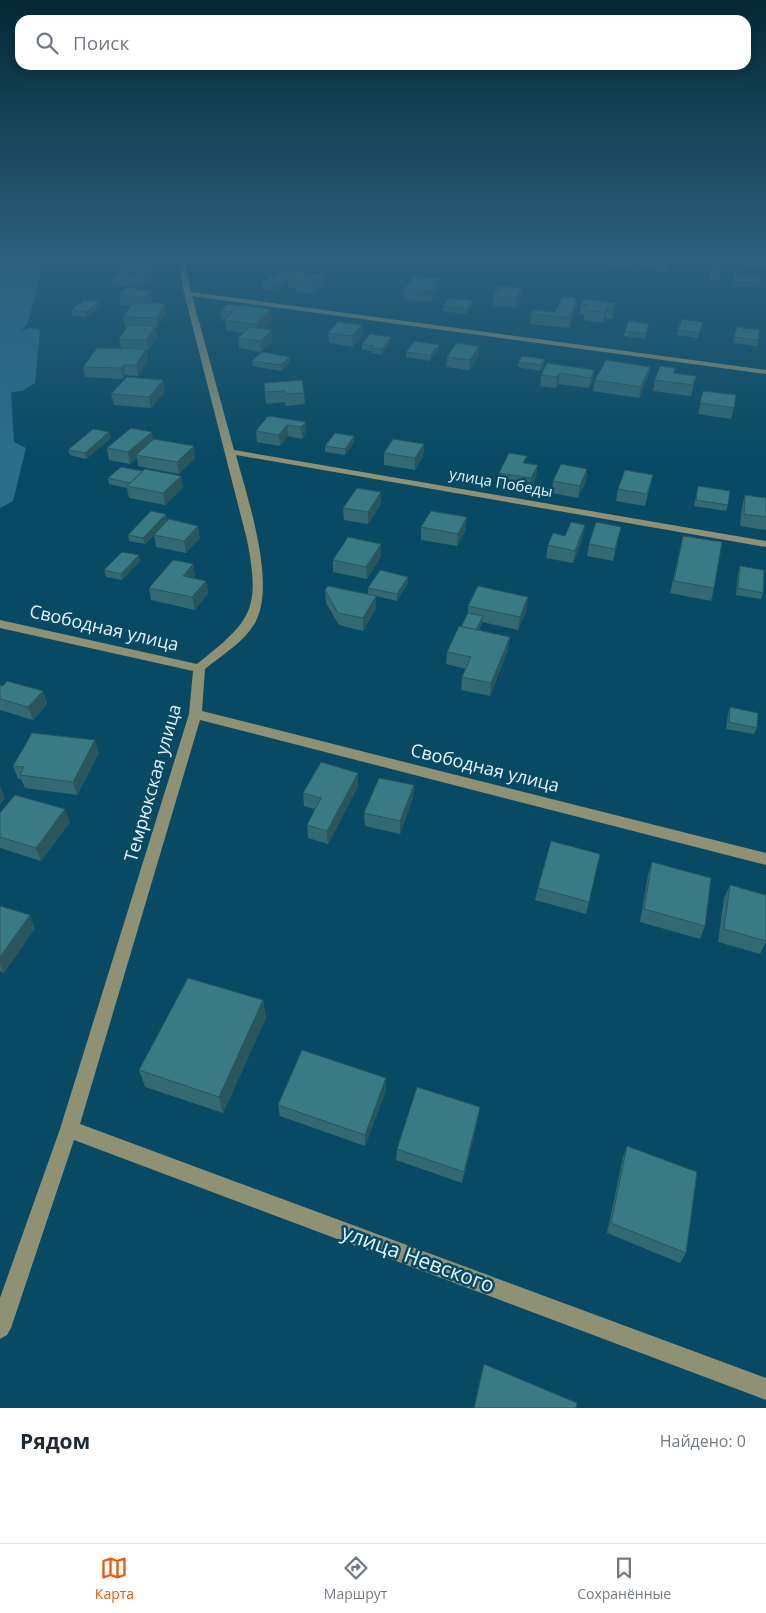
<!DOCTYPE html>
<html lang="ru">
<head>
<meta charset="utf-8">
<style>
  body { margin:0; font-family:"Open Sans",sans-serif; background:#f6f6f7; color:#1f2937 }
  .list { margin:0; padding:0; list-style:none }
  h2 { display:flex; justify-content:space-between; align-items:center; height:65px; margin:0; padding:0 20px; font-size:21px }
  h2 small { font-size:16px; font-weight:400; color:#747a83 }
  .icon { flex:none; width:28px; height:28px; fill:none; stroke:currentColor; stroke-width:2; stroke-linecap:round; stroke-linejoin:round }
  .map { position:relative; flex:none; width:766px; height:1408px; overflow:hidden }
  .search { position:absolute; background:#fff; box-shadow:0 2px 12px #0003; left:15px; right:15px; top:15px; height:55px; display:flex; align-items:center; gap:12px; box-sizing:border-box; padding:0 18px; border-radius:15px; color:#747a83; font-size:19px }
  .sheet { height:135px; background:#fff }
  nav { display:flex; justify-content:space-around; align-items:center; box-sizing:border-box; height:70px; border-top:1px solid #e0e1e3; background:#fff; font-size:14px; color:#747a83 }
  nav a { display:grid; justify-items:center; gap:2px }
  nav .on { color:#ea580c }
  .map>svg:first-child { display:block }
</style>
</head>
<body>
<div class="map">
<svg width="766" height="1408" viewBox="0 0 766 1408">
  <rect width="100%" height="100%" fill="#084a63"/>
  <!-- green -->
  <path fill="#2b6e8b" d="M0,259h45l-18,66 -6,5 10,-2 9,2 -5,53 -13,8 -11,1 3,50 12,6 -13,53 -13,7z"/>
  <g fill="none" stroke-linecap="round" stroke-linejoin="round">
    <!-- minor -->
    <g fill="#8f9174" fill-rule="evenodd">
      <path d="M178,259h6l7,33 575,78v4l-574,-78 42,154 532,91v6l-530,-92c11,42 41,129 19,168 -12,20 -33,32 -50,46l-3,42 564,142v12l-566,-145 -120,404 686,254v22l-692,-260 -63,188 -4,7 -7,4v-41l60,-169 129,-415 4,-43 -193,-43v-8l197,44c54,-43 64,-53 50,-124l-63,-247z"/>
      <path d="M696,259h22l48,5v4z"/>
    </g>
  </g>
  <!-- wall -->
  <g fill="#326972">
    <path d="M606,259h28l-4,9 -25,-3z"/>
    <path d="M644,259h27l-3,13 -26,-3z"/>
    <path d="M152,263l1,10 -5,4 1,5 -8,5 -30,-3 -1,-5 11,-5 -2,-8z"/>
    <path d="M712,264l10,1 -3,16 -10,-1z"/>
    <path d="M292,273v2h31l1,9 -11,10 -16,-2 -1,-3 -7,-1 -1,-7 -12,10 -14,-2v-5z"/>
    <path d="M734,274l26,9 -1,5 -27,-2z"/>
    <path d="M440,278v10l-9,14 -27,-2v-10z"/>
    <path d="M128,287l24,15 -1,1 15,10 -9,15h-2l2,9 -9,13h-2l2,10 -10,16 -13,-1 -2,4 -38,-2 -2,-10 38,-19 -2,-9 8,-12h-2l-2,-10 8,-11 -11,-1 -1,-10z"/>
    <path d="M493,296l28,2 -6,10 -23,-3z"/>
    <path d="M577,298l-1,10 -7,20 -39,-4 1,-10 24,-2z"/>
    <path d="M473,301l-1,5 -6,8 -23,-3v-5z"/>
    <path d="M616,303l-2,10 -2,6 -7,-1 -2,5 -19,-3v-5l-4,-1 1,-10z"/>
    <path d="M229,304l43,15 -10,10 10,1v11l-11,11 -22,-4 -1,-10 6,-5 -18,-3 -1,-9h-3l-2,-10z"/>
    <path d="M100,307l-13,10 -14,-1 -2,-6z"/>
    <path d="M703,322l-5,16 -21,-3 1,-5z"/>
    <path d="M362,325v11l-9,11 -24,-4 -1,-10z"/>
    <path d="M737,327l23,3 -3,16 -24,-3z"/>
    <path d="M648,329l-3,10 -21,-3 1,-5z"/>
    <path d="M391,342l-9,13 -10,-2v-2l-10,-2v-5z"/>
    <path d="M439,345l-1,5 -8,11 -24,-4v-5z"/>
    <path d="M290,357v5l-9,9 -28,-5 -1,-5z"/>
    <path d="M447,357h31l-9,13 -23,-3z"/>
    <path d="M518,362l26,3 -4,6 -23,-4z"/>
    <path d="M594,370l-1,11 -4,7 -31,-4 -2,4 -16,-2 1,-11z"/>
    <path d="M696,376l-5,20 -38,-5 2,-11z"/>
    <path d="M648,377l-9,21 -46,-7 2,-11z"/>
    <path d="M264,383l40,10 1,11 -19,2 -1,-4 -19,2z"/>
    <path d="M165,391l-14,17 -37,-3 -3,-11z"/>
    <path d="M703,391l31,17 -3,11 -33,-5z"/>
    <path d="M306,422v11l-4,6 -14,-3 -8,10 -23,-4 -1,-11z"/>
    <path d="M354,436v6l-9,13 -20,-3v-6z"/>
    <path d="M111,438l-25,21 -16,-4 -2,-5z"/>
    <path d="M153,440l42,18 -16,16 -41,-8 -1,-8 -7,6 -21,-4 -2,-12z"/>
    <path d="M424,444l-1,12 -8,14 -31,-5v-12z"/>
    <path d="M526,463l10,14 -6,13 -32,-6 1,-11z"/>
    <path d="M587,469l-1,12 -8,17 -26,-5 1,-12z"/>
    <path d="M653,475l-8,31 -29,-5 2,-12z"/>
    <path d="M108,478l75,10 -18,17 -36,-7 -2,-10 -18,-4z"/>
    <path d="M698,486l30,19 -2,6 -32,-5z"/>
    <path d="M745,495l21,3v32l-26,-4 2,-19z"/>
    <path d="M381,504l-13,20 -24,-4 -1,-12z"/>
    <path d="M168,520l32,18 -14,15 -30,-6 -2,-12 -9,9 -16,-3 -1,-6z"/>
    <path d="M421,527l45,2 -9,17 -36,-6z"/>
    <path d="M621,527l-8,34 -26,-5 2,-12z"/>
    <path d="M565,536l18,1 -10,26 -27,-5 2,-13z"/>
    <path d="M683,536l31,52 -3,13 -41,-8z"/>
    <path d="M381,556l-14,23 -34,-7v-12z"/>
    <path d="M140,561l-18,19 -16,-3 -2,-7z"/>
    <path d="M193,564l2,12 -1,2 12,3 2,12 -13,17 -44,-10 -2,-12z"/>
    <path d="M740,566l23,27 -2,6 -25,-4 2,-22z"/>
    <path d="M408,583l-11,18 -21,-5v12l-13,23 -24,-6 -13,-22 -1,-13 43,4v-6z"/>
    <path d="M468,606l59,3 -9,21 -36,-8 -3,9 29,19 -18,46 -29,-6 1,-13 4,-8 -20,-5 1,-12 14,-25 7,-14z"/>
    <path d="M0,685l43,6 4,13 -14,16 -33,-10z"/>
    <path d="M730,707l27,21 -3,6 -28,-5 2,-15z"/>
    <path d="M99,753l-22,42 -52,-7 -4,-9h-3l-5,-13z"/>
    <path d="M358,773v13l-30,58 -20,-6 -1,-13 8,-16 -11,-3 -1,-13z"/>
    <path d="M414,785l-1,13 -13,36 -35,-8 -1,-13z"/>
    <path d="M0,813l70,9 -29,39 -41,-13z"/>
    <path d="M600,854l-14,60 -51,-14 3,-12z"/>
    <path d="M652,862l53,64 -5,13 -60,-17 8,-47z"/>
    <path d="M730,885l36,10v47l-6,12 -42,-12 6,-44z"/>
    <path d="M0,906l35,22 -31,45 -4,-2z"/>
    <path d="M263,1000l3,18 -43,95 -78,-26 -6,-17z"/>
    <path d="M386,1090l-21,56 -85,-30 -2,-11z"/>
    <path d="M478,1119l-16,64 -66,-23 1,-11z"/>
    <path d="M627,1146l59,107 -6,10 -73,-30 16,-76z"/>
  </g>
  <!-- shaded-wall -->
  <g fill="#29555d">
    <path d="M152,263l1,10 -8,6 -2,-10z"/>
    <path d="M292,273v5h-4v3l-12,10v-5z"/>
    <path d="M323,275l1,9 -11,10 -1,-10z"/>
    <path d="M148,277l1,5 -8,5 -1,-5z"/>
    <path d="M440,278v10l-9,14v-10z"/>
    <path d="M522,288l-1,10 -6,10 1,-10z"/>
    <path d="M151,292l1,10 -6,6 -2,-10z"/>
    <path d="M577,298l-1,10 -7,20 1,-10z"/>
    <path d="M473,301l-1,5 -6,8v-5z"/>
    <path d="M99,302l1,5 -13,10 -1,-5z"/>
    <path d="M165,303l1,10 -9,15 -1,-10z"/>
    <path d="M616,303l-2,10 -2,6 1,-10z"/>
    <path d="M607,308l-2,10 -2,5 2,-10z"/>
    <path d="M271,309l1,10 -16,15 -1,-10z"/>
    <path d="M362,325v11l-9,11 -1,-11z"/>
    <path d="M155,326l2,11 -9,13 -2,-10z"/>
    <path d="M272,330v11l-11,11 -1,-11z"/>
    <path d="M391,337v5l-9,13v-6z"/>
    <path d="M439,345l-1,5 -8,11v-6z"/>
    <path d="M479,346l-1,11 -9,13 1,-10z"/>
    <path d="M146,349l2,11 -10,16 -2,-11z"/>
    <path d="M290,357v5l-9,9 -1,-6z"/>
    <path d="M545,359l-1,6 -4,6 1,-6z"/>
    <path d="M123,365l2,10 -2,4 -2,-11z"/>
    <path d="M650,367l-2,10 -9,21 2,-11z"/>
    <path d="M594,370l-1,11 -4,7 2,-10z"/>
    <path d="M560,373l-2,11 -2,4 1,-11z"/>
    <path d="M163,380l2,11 -14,17 -2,-11z"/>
    <path d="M306,422v11l-4,6 -1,-12z"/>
    <path d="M287,425l1,11 -8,10 -1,-11z"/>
    <path d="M109,432l2,6 -25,21 -1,-6z"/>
    <path d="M152,432l2,11 -18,12 1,3 -7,6 -2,-12z"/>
    <path d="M354,436v6l-9,13v-6z"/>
    <path d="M424,444l-1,12 -8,14v-12z"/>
    <path d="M194,446l1,12 -16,16 -2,-12z"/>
    <path d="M538,465l-2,12 -6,13 1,-12z"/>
    <path d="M587,469l-1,12 -8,17 2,-12z"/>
    <path d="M181,476l2,12 -18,17 -2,-12z"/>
    <path d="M381,492v12l-13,20v-12z"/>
    <path d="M166,514l2,7 -23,23 -2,-6z"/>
    <path d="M467,517l-1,12 -9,17 1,-12z"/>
    <path d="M585,525l-2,12 -10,26 2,-12z"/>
    <path d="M198,526l2,12 -14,15 -2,-12z"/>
    <path d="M621,527l-3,12 -5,22 2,-12z"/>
    <path d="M381,544v12l-14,23 -1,-12z"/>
    <path d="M139,555l1,6 -18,19 -1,-6z"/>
    <path d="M193,564l2,12 -9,12 -3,-12z"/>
    <path d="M408,577v6l-11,18v-7z"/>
    <path d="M206,581l2,12 -13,17 -3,-13z"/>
    <path d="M376,596v12l-13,23v-13z"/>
    <path d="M528,597l-1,12 -9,21 2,-13z"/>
    <path d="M483,616l-1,6 -9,20 1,-6z"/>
    <path d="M510,637l-2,13 -18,46 1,-13z"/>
    <path d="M43,691l4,13 -14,16 -5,-13z"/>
    <path d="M95,740l4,13 -22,42 -4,-13z"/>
    <path d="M358,773v13l-30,58 -1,-13z"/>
    <path d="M414,785l-1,13 -13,36v-13z"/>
    <path d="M0,786l5,12 -5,7z"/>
    <path d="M65,809l5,13 -29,39 -5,-13z"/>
    <path d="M30,915l5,13 -31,45 -4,-8v-8z"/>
    <path d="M263,1000l3,18 -43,95 -4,-16z"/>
    <path d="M386,1078v12l-21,56v-11z"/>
    <path d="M480,1107l-2,12 -16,64 2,-11z"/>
  </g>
  <!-- building -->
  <g fill="#3a7a85" stroke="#29555d">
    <path d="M606,259h27l-2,4 -26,-3z"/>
    <path d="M644,259h27l-1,4 -26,-3z"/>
    <path d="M128,260l24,3 -9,6 -24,-3z"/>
    <path d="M712,264l10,1 -2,11 -10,-1z"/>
    <path d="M278,271l14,2 -16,13 -14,-2z"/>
    <path d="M296,271l27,4 -11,9 -16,-2 3,-3 -11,-1z"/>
    <path d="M118,273l30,4 -8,5 -30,-3z"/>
    <path d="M734,274l26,3v6l-26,-2z"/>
    <path d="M414,276l26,2 -9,14 -27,-2z"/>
    <path d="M499,286l23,2 -6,10 -23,-2z"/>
    <path d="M128,287l23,5 -7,6 -25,-3z"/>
    <path d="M562,297l15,1 -7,20 -39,-4 2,-4 22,2z"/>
    <path d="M450,298l23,3 -7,8 -23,-3z"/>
    <path d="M584,299l32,4 -3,6 -6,-1 -2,5 -20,-3 3,-5 -7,-1z"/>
    <path d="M85,300l14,2 -13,10 -15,-2z"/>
    <path d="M133,303h32l-9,15 -33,-1z"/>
    <path d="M229,304l42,5 -16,15 -31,-4 9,-8 -13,-1z"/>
    <path d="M682,319l21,3 -4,11 -21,-3z"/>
    <path d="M629,321l20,3 -3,10 -21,-3z"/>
    <path d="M338,322l24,3 -10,11 -24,-3z"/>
    <path d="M128,325l27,1 -9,14 -27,-1z"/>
    <path d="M250,327l22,3 -12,11 -22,-3z"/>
    <path d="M737,327l23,3 -2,10 -24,-3z"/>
    <path d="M370,334l21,3 -9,12 -10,-1 2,-2 -12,-2z"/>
    <path d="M415,341l24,4 -9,10 -24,-3z"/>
    <path d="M456,343l23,3 -9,14 -23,-3z"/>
    <path d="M97,348l49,1 -10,16h-13l-2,3 -38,-1z"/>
    <path d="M262,352l28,5 -10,8 -28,-4z"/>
    <path d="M522,356l23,3 -4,6 -23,-3z"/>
    <path d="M606,360l44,7 -9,20 -46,-7z"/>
    <path d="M547,363l47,7 -3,8 -31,-5 -3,4 -16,-2z"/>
    <path d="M660,366l15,2 -1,5 22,3 -3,9 -38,-5z"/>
    <path d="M127,377l36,3 -14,17 -38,-3z"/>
    <path d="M302,380l2,13 -19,1v-3l-20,1 -1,-9z"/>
    <path d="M703,391l33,4 -2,13 -34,-5z"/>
    <path d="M268,416l38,6 -5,5 -14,-2 -8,10 -23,-4z"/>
    <path d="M131,428l21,4 -24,20 -21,-4z"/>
    <path d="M93,429l16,3 -24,21 -17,-3z"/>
    <path d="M335,433l19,3 -9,13 -20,-3z"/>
    <path d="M154,439l40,7 -17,16 -41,-7z"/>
    <path d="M393,439l31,5 -9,14 -31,-5z"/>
    <path d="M509,453l18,3 -4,7 15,2 -7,13 -32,-5z"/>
    <path d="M561,464l26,5 -7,17 -27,-5z"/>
    <path d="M121,467l22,4 -13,12 -22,-5z"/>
    <path d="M145,469l36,7 -18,17 -36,-7z"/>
    <path d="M625,470l28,5 -6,19 -29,-5z"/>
    <path d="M698,486l32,5 -2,14 -32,-5z"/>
    <path d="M357,488l24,4 -13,20 -25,-4z"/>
    <path d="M745,495l21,3v19l-22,-3z"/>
    <path d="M151,511l15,3 -23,24 -15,-3z"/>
    <path d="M431,511l36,6 -9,17 -37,-7z"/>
    <path d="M169,519l29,7 -14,15 -30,-6z"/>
    <path d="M571,522l14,3 -10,26 -27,-6 5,-12 12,3z"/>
    <path d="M596,522l25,5 -6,22 -26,-5z"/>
    <path d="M683,536l39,6 -8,46 -40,-7z"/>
    <path d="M348,537l33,7 -15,23 -33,-7z"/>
    <path d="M122,552l17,3 -18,19 -17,-4z"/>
    <path d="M173,560l20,4 -10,12 23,5 -14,16 -43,-9z"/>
    <path d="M740,566l24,4 -1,23 -25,-5z"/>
    <path d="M380,570l28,7 -11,17 -29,-6z"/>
    <path d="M328,586l48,10 -13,22 -25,-5 -13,-23z"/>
    <path d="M478,586l50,11 -8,20 -52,-11z"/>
    <path d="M468,613l15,3 -7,14 -15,-3z"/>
    <path d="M459,626l51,11 -19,46 -29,-6 9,-20 -24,-5z"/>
    <path d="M7,681l36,10 -15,16 -28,-8v-14l3,1z"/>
    <path d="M730,707l28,6 -1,15 -28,-6z"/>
    <path d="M32,733l63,7 -22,42 -53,-7 4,-8 -11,-1z"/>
    <path d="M321,762l37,11 -31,58 -20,-6 14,-27 -18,-5z"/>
    <path d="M379,778l35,7 -14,36 -36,-8z"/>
    <path d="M15,795l50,14 -29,39 -36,-11v-24z"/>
    <path d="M551,841l49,13 -11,48 -51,-14z"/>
    <path d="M652,862l59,16 -6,48 -61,-17z"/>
    <path d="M730,885l36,10v46l-42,-12z"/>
    <path d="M0,906l30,9 -30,42z"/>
    <path d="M188,978l75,22 -44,97 -80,-27z"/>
    <path d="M302,1050l84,28 -21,57 -87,-30z"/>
    <path d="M417,1087l63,20 -16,65 -67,-23z"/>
    <path d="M627,1146l70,26 -11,81 -75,-30z"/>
    <path d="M484,1364l93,39 -1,5h-102z"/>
  </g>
  <!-- sky -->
  <linearGradient id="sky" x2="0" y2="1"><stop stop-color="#042936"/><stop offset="0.57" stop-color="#2c607c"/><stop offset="1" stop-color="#2c607c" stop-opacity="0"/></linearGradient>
  <rect width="766" height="456" fill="url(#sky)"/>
  <g text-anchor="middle" stroke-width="5" stroke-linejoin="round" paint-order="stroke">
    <!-- far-street labels -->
    <g font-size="15" fill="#e5f3fb" stroke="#084a63">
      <text transform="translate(501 483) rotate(10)" y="5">улица Победы</text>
    </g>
    <!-- street labels -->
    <g font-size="18" fill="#e5f3fb" stroke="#084a63">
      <text transform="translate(104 628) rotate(13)" y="6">Свободная улица</text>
      <text transform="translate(485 768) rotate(14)" y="6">Свободная улица</text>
      <text transform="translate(153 783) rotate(-74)" y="6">Темрюкская улица</text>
    </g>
    <!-- near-street labels -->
    <g font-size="21" fill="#e5f3fb" stroke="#084a63">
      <text transform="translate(418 1259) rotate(20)" y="7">улица Невского</text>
    </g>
  </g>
</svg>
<div class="search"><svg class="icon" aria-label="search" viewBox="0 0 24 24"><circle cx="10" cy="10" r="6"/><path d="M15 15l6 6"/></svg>Поиск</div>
</div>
<section class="sheet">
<h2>Рядом<small>Найдено: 0</small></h2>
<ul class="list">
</ul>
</section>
<nav>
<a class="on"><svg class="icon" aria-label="map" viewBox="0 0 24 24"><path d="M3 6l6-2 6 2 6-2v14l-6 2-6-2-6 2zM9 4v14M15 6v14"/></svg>Карта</a>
<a><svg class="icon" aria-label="directions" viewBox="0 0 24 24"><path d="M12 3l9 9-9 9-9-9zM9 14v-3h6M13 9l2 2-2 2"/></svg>Маршрут</a>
<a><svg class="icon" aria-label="saved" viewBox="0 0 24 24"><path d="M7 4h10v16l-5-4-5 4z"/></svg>Сохранённые</a>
</nav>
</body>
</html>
